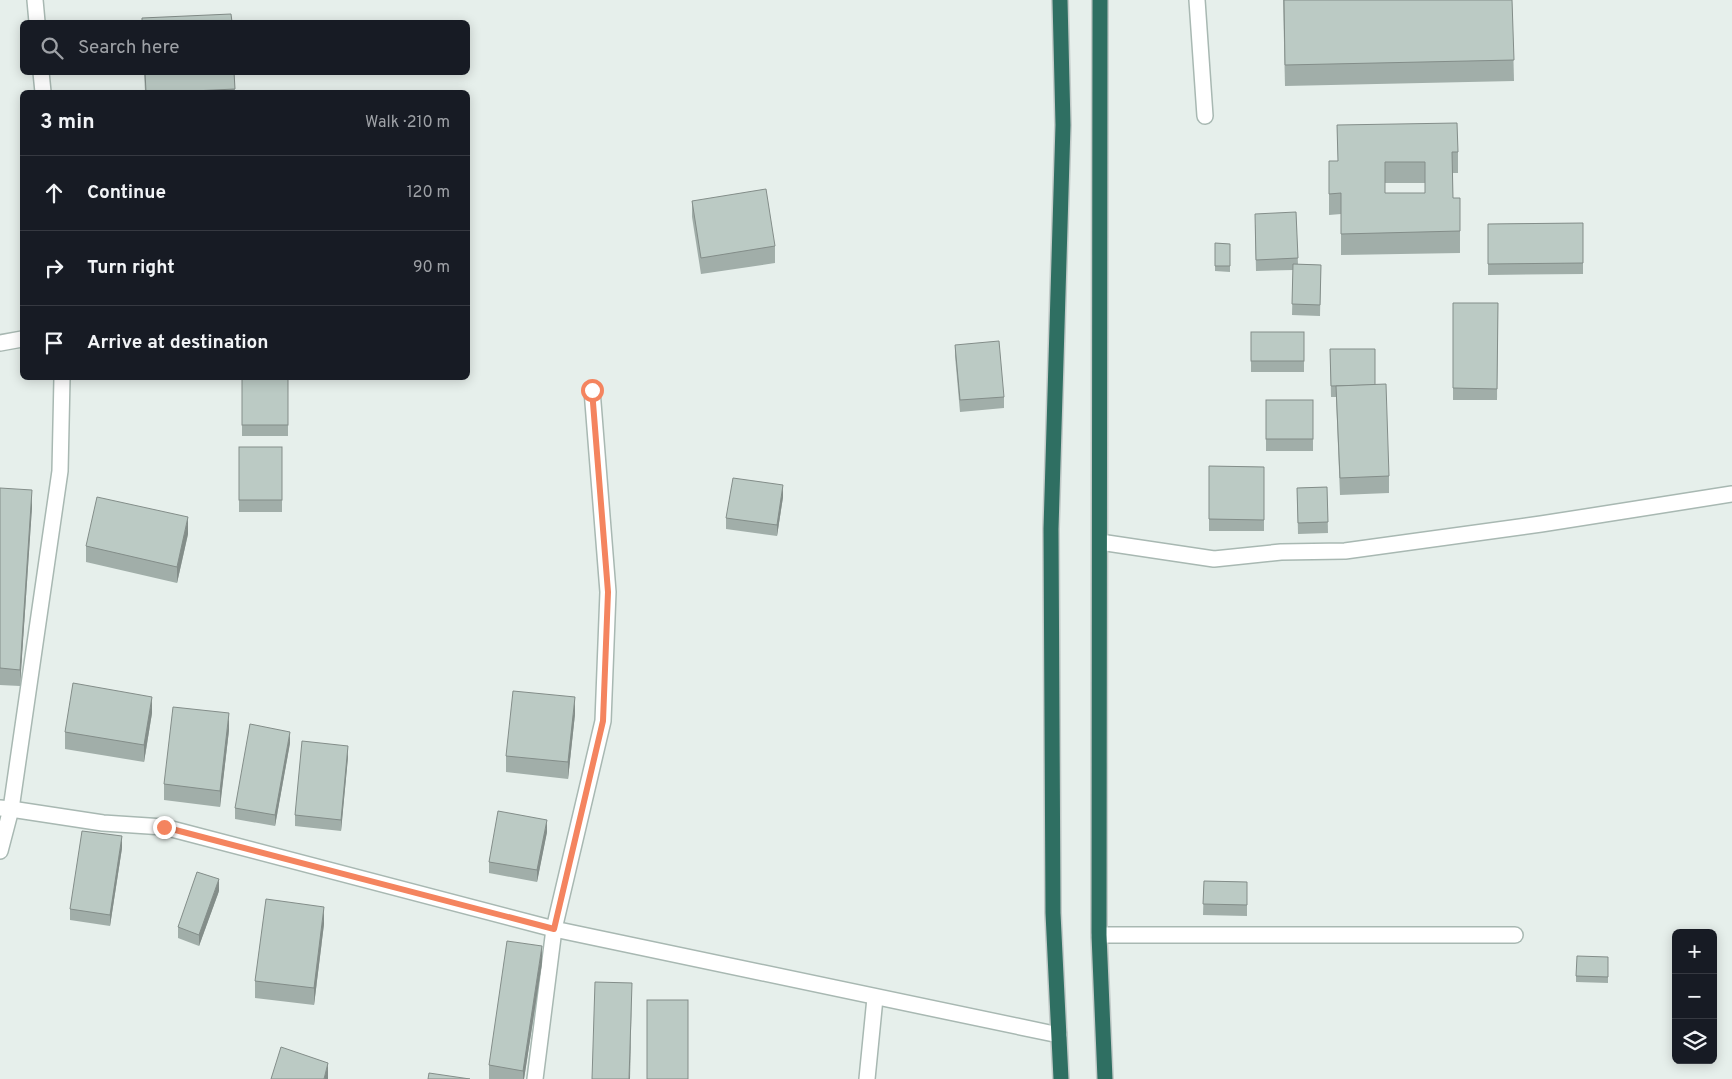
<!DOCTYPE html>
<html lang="en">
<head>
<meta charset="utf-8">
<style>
  body { margin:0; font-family:Overpass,sans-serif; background:#20242c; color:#f1f3f6 }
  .controls { position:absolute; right:15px; bottom:15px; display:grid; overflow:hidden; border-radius:8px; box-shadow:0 2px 12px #0003 }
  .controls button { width:45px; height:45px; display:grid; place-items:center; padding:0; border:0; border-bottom:1px solid #363941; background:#171b24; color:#f1f3f6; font:25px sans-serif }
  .stop { position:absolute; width:15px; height:15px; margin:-11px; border:4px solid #f4845f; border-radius:50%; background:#fff }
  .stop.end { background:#f4845f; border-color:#fff; box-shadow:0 1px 5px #0008 }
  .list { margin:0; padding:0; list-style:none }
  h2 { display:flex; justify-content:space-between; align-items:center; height:65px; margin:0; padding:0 20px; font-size:21px }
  h2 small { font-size:16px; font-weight:400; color:#9ea1a6 }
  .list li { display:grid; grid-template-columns:32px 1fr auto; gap:15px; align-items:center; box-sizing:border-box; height:75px; padding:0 20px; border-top:1px solid #363941 }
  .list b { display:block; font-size:19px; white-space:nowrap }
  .list em { font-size:16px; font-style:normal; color:#9ea1a6 }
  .icon { flex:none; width:28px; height:28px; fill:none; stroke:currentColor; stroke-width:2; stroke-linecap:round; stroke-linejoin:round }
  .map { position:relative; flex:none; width:1732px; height:1079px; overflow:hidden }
  .search { position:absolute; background:#171b24; box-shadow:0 2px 12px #0003; left:20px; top:20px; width:450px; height:55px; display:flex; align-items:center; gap:12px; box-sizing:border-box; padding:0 18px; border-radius:8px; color:#9ea1a6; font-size:19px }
  .panel { position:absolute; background:#171b24; box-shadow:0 2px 12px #0003; left:20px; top:90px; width:450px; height:290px; border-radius:8px }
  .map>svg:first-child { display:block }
</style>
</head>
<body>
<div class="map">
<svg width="1732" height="1079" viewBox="0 0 1732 1079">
  <rect width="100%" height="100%" fill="#e6efeb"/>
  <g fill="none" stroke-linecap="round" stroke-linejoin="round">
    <!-- minor casing -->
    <g stroke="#a8b8b2" stroke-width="18">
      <g id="minor">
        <path d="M35,0l2,22"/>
        <path d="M1197,0l8,116"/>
        <path d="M41,72l2,20"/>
        <path d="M0,343l22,-4"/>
        <path d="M1100,542l114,17 67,-7 64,-1 196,-27 191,-30"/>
        <path d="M0,808l11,1 92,14 61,4 390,102 505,106"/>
        <path d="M0,851l11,-42 49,-338 2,-93"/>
        <path d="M1099,935h416"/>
        <path d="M535,1079l19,-150 49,-208 5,-129 -16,-202"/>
        <path d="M867,1079l8,-81"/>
      </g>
    </g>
    <!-- highway casing -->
    <g stroke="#c2cac8" stroke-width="18">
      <g id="highway">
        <path d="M1060,0l3,125 -12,404 2,384 8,166"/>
        <path d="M1100,0l-1,935 6,144"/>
      </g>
    </g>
    <!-- minor -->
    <use href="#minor" stroke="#fff" stroke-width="15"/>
    <!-- highway -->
    <use href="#highway" stroke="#2f6f62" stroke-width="15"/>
  </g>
  <!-- wall -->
  <g fill="#a1aea9" fill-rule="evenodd">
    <path d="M1283,0h229l2,81 -229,5z"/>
    <path d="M144,72h90l1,20h-90z"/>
    <path d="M1337,125l121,27v21h-5v25h7v55l-119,2v-41l-12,1v-54h9zM1385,183h40v10h-40z"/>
    <path d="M692,201l83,45v17l-74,11 -9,-57z"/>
    <path d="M1296,212l2,52 23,1 -1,51 -28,-1 1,-45 -37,1 -1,-46z"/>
    <path d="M1583,223v51l-95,1v-51z"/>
    <path d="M1215,243l15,1v28l-15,-1z"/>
    <path d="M1453,303h45l-1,97h-44z"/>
    <rect x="1251" y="332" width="53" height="40"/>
    <path d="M955,345l49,52v11l-44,4 -5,-56z"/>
    <path d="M1330,349l45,36 14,91v17l-49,2 -4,-98h-5z"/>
    <rect x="242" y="378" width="46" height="58"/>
    <rect x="1266" y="400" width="47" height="51"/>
    <rect x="239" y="447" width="43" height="65"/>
    <path d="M1209,466l55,1v64h-55z"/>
    <path d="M1327,487l1,46 -30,1 -1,-46z"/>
    <path d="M0,488l32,19 -12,179 -20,-1z"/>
    <path d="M783,497l-6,39 -51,-7v-11z"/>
    <path d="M188,534l-11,49 -91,-21v-16z"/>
    <path d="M152,713l-8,49 -79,-13v-17z"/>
    <path d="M575,714l-7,65 -62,-7v-16z"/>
    <path d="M229,730l-9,77 -56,-7v-16z"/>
    <path d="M290,743l-15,83 -40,-7v-11z"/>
    <path d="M348,757l-7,74 -46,-5v-11z"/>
    <path d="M547,832l-10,50 -48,-9v-11z"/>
    <path d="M122,848l-12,78 -40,-6v-11z"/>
    <path d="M1204,881l43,1v34l-44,-1z"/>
    <path d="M219,891l-20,55 -21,-8v-11z"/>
    <path d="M324,924l-10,81 -59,-7v-17z"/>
    <path d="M1608,957v26l-32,-1v-6z"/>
    <path d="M542,963l-18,116h-35v-14z"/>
  </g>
  <!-- shaded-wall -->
  <g fill="#838d89">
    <path d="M783,485v12l-6,39v-11z"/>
    <path d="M32,490v17l-12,179v-16z"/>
    <path d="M188,517v17l-11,49v-16z"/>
    <path d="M152,697v16l-8,49v-17z"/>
    <path d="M575,697v17l-7,65v-17z"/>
    <path d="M229,713v17l-9,77v-16z"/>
    <path d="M290,732v11l-15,83v-11z"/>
    <path d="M348,746v11l-7,74v-11z"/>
    <path d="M547,820v12l-10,50v-12z"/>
    <path d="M122,836v12l-12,78v-11z"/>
    <path d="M219,879v12l-20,55v-11z"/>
    <path d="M324,907v17l-10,81v-17z"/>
    <path d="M542,946v17l-18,116h-1v-8z"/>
    <path d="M632,983l-2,96h-1z"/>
    <path d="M328,1063v16h-4z"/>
  </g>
  <!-- building -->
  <g fill="#bbcac4" stroke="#838d89" fill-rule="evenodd">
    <path d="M1284,0h228l2,60 -229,5z"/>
    <path d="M231,14l1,8h-90v-4z"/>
    <path d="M145,72h89l1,17 -63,3h-26z"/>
    <path d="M1457,123l1,29h-6l1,46h7v33l-119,3v-41l-12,1v-33h9l-1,-36zM1385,162h40v31h-40z"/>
    <path d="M766,189l9,57 -74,12 -9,-57z"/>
    <path d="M1296,212l2,46 -42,2 -1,-46z"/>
    <path d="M1583,223v40l-95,1v-40z"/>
    <path d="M1215,243l15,1v22h-15z"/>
    <path d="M1293,264l28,1 -1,40 -28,-1z"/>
    <path d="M1453,303h45l-1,86 -44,-1z"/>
    <rect x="1251" y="332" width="53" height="29"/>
    <path d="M999,341l5,56 -44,3 -5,-55z"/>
    <path d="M1330,349h45v36l-44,1z"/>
    <rect x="242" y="378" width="46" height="47"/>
    <path d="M1386,384l3,92 -49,2 -4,-92z"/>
    <rect x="1266" y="400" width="47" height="39"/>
    <rect x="239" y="447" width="43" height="53"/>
    <path d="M1209,466l55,1v53l-55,-1z"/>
    <path d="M733,478l50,7 -6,40 -51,-7z"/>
    <path d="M1327,487l1,35 -30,1 -1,-35z"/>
    <path d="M0,488l32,2 -12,180 -20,-2z"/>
    <path d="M97,497l91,20 -11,50 -91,-21z"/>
    <path d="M73,683l79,14 -8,48 -79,-13z"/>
    <path d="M513,691l62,6 -7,65 -62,-6z"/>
    <path d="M173,707l56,6 -9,78 -56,-7z"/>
    <path d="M250,724l40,8 -15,83 -40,-7z"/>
    <path d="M302,741l46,5 -7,74 -46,-5z"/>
    <path d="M498,811l49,9 -10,50 -48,-8z"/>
    <path d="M82,831l40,5 -12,79 -40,-6z"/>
    <path d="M197,872l22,7 -20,56 -21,-8z"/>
    <path d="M1204,881l43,1v23l-44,-1z"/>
    <path d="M266,899l58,8 -10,81 -59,-7z"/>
    <path d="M507,941l35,5 -19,125 -34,-6z"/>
    <path d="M1577,956l31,1v20l-32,-1z"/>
    <path d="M595,982l37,1 -3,96h-37z"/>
    <rect x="647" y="1000" width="41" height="79"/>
    <path d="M281,1047l47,16 -4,16h-53z"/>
    <path d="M429,1073l41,6h-42z"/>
  </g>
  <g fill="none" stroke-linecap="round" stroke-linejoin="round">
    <!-- route -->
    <path stroke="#f4845f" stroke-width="6" d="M164,827l390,102 49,-208 5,-129 -16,-202"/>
  </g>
</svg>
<div class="controls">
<button>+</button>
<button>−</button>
<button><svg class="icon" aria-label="layers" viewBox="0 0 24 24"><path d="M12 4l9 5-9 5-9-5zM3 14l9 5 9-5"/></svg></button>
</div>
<div class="stop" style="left:592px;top:390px"></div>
<div class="stop end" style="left:164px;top:827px"></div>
<div class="search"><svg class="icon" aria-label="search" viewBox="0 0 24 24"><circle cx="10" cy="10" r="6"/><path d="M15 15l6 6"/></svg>Search here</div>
<section class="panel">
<h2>3 min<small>Walk · 210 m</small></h2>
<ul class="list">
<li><svg class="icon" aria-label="ahead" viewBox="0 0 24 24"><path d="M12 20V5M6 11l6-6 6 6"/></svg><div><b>Continue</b></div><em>120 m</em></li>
<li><svg class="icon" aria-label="right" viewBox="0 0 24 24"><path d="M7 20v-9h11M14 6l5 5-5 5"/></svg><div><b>Turn right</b></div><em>90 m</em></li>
<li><svg class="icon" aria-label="arrive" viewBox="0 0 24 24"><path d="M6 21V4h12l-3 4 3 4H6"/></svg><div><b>Arrive at destination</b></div></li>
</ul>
</section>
</div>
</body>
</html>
